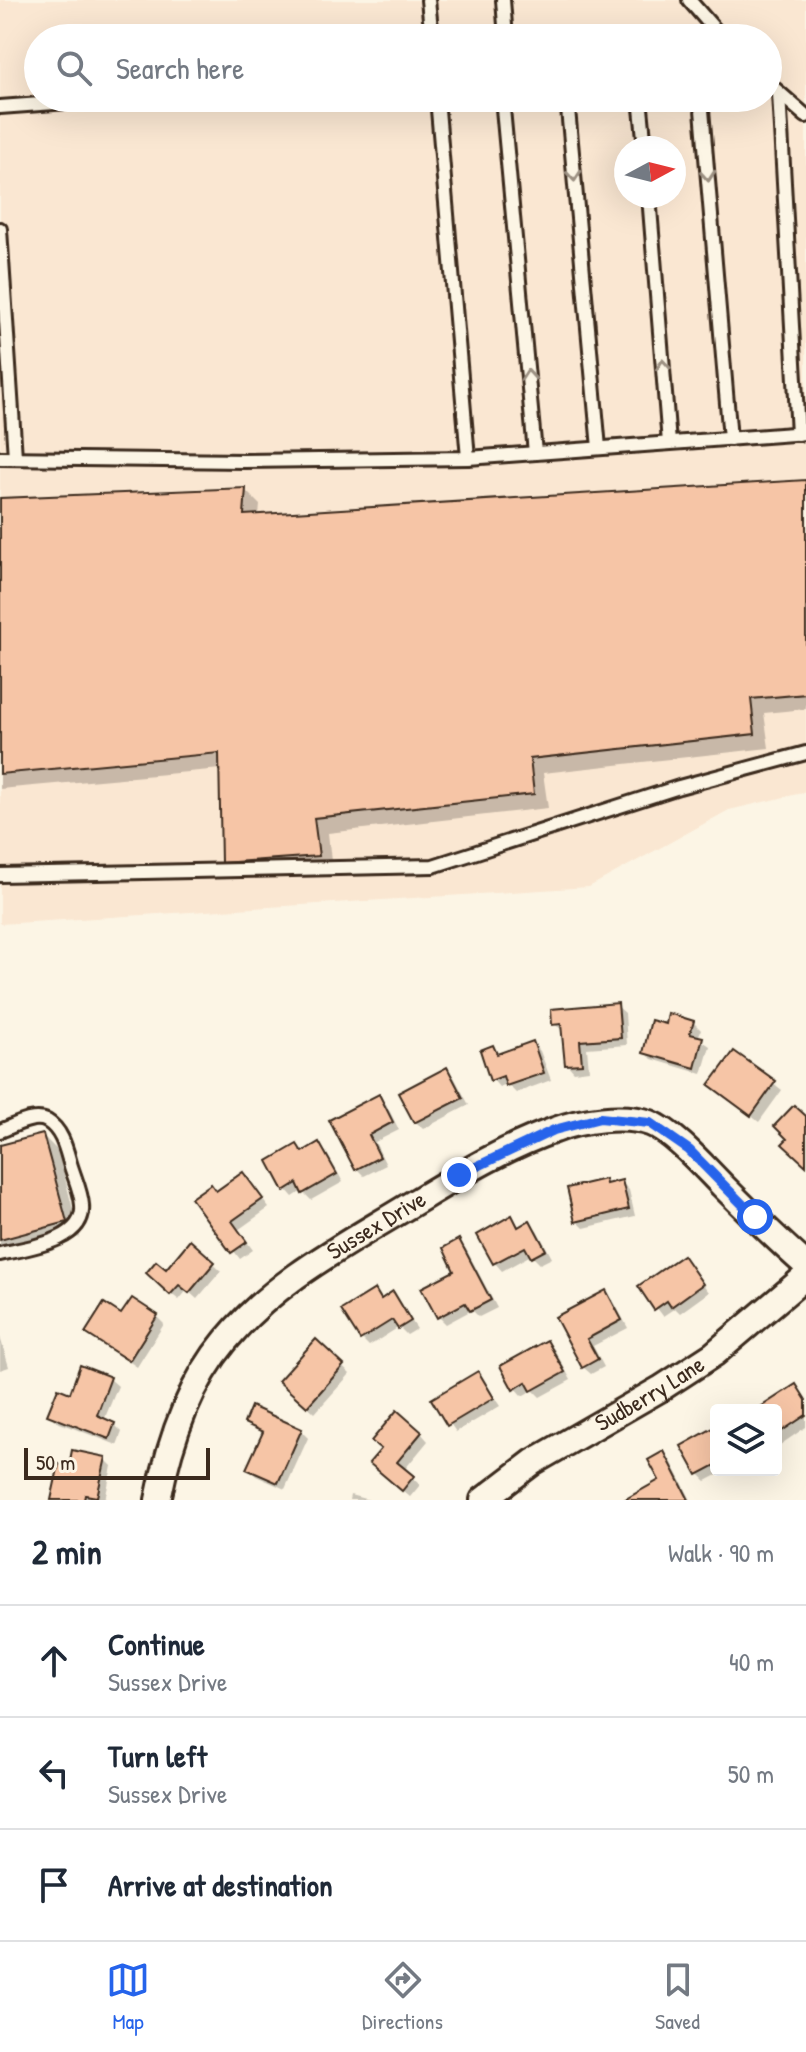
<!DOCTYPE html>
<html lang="en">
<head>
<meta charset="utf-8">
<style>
  body { margin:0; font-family:"Patrick Hand",sans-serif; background:#f6f6f7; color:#1f2937 }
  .controls { position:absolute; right:24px; bottom:24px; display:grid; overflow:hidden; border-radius:8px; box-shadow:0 8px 32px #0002 }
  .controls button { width:72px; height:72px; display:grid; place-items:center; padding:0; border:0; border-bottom:2px solid #e0e1e3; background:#fff; color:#1f2937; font:40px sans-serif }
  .compass { position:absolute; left:614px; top:136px; width:72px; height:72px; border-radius:50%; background:#fff; box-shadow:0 8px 32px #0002; rotate:83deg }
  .scale { position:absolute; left:24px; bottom:20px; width:186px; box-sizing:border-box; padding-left:8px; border:4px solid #3b2a1e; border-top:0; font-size:22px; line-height:28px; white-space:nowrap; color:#3b2a1e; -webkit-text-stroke:6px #fcf5e5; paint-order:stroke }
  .stop { position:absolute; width:24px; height:24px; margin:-18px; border:6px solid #2563eb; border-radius:50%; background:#fff }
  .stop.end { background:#2563eb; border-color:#fff; box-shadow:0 2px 8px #0008 }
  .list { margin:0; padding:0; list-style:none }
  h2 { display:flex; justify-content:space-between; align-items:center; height:104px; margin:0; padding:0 32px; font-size:34px }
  h2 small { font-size:26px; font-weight:400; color:#747a83 }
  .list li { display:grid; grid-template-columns:52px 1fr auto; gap:24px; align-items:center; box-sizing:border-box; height:112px; padding:0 32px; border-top:2px solid #e0e1e3 }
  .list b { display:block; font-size:30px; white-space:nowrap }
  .list p { margin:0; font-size:26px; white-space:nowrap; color:#747a83 }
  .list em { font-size:26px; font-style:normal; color:#747a83 }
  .icon { flex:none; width:44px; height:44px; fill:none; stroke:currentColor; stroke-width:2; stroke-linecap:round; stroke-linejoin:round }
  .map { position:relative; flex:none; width:806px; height:1500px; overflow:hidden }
  .search { position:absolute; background:#fff; box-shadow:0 8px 32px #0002; left:24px; right:24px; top:24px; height:88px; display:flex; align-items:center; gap:20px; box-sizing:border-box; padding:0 28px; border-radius:44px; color:#747a83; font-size:30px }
  .sheet { height:440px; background:#fff }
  nav { display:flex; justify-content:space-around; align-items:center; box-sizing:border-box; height:112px; border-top:2px solid #e0e1e3; background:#fff; font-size:22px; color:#747a83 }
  nav a { display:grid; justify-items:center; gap:4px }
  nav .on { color:#2563eb }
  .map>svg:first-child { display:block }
</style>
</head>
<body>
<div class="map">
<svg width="806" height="1500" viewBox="0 0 806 1500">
  <rect width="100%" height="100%" fill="#fcf5e5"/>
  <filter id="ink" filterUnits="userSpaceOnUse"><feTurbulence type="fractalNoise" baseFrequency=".0125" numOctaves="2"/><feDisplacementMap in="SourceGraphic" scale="16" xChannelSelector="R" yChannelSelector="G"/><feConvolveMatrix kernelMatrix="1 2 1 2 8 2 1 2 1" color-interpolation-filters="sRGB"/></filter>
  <g filter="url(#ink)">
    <!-- built -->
    <path fill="#fae7d2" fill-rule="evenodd" d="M0,0h806v792l-77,18 -140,77 -589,37zM38,38h730v60h-730zM626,148h48v48h-48z"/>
    <!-- shadow -->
    <g fill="#0003">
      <path d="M806,482v227l-42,4 5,35 -226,25 5,35 -220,25 4,37 -94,6 -15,-14 -2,-93 -221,20v-289l245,-10 15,15 -1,11z"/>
      <path d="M617,1006l8,7 2,32 -40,3 2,22 -15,2 -7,-8 -3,-33 -10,-7z"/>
      <path d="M693,1022l8,8 -3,8 12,8 -8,28 -50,-15 -7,-7 22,-26z"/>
      <path d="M533,1043l7,8 11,29 -35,13 -9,-9 -8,3 -7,-8 1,-31 7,7z"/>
      <path d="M735,1053l47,37 -23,32 -48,-37z"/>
      <path d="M447,1069l7,8 15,28 -46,24 -7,-7 -15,-29z"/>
      <path d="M379,1097l7,7 13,26 -24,12 11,23 -22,11 -7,-7z"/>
      <path d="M43,1136l15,15 22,86 -80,21v-111z"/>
      <path d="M319,1145l7,7 17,30 -32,18 -9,-9 -9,6 -7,-8 11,-42 7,6z"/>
      <path d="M243,1174l26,34 -31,22 15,20 -13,9 -46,-60 17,-13 6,6z"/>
      <path d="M604,1181l4,4 13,-3 8,8 6,26 -51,12 -7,-7z"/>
      <path d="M512,1218l9,10 9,-5 7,7 15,28 -12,6 -9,-9 -29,16 -7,-8 -15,-28z"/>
      <path d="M459,1242l7,7 31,59 -18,9 -7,-7 -26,14 -7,-7 18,-46z"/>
      <path d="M190,1243l31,28 -24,28 -10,-9 -8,10 -24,-19z"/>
      <path d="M682,1257l27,35 -29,21 -5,-5 -12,8 -22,-29z"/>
      <path d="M374,1291l9,9 10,-6 24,35 -10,6 -8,-8 -30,19 -8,-8z"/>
      <path d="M606,1293l7,7 15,28 -35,18 11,21 -13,7 -8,-7 -26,-49z"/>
      <path d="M156,1316l8,8 -27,43 -49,-34z"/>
      <path d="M0,1337l9,30 -9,3z"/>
      <path d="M316,1342l34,32 -35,39 -34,-32z"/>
      <path d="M547,1342l7,7 17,31 -31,17 -7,-7 -11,6 -7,-8z"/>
      <path d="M478,1374l22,32 -44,26 -22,-32z"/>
      <path d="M110,1379l8,7 -14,34 10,4 8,8 -5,13 -60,-23 -8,-7 22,-20z"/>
      <path d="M795,1387l11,12v28l-29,20 -1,-37h-16z"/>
      <path d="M246,1423l54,7 8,8 -23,51 -29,-13 -8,-8 16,-34z"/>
      <path d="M715,1430l1,40h11l-21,11 -7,-7 -15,-27z"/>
      <path d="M421,1433l7,8 -24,29 16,15 -10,12 -31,-27z"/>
      <path d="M663,1454l8,7 20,39h-64l34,-19z"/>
      <path d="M105,1459l7,7 -7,34h-52l17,-32z"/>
      <path d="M350,1495l19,5h-20z"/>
    </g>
    <!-- building -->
    <g fill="#f6c5a6" stroke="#3b2a1e" stroke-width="2">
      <path d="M806,480v214l-55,5 4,35 -225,25 4,35 -220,24 5,38 -98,7 -2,-110 -219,21v-276l246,-10 -2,27z"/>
      <path d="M618,1003l3,35 -41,3 2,23 -17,1 -4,-41 -9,1 -1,-16z"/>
      <path d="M668,1013l26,8 -4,13 13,3 -8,31 -52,-15 8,-33 15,4z"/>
      <path d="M533,1041l11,32 -38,13 -3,-10 -13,5 -10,-31 13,-5 4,9z"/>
      <path d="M734,1051l42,30 -25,35 -42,-31z"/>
      <path d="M447,1067l16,31 -49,25 -16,-30z"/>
      <path d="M379,1094l14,28 -24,13 11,22 -25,13 -26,-50z"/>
      <path d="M794,1105l12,11v50l-24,-22 5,-5 -13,-13z"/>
      <path d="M43,1134l24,88 -67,18v-95z"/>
      <path d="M319,1142l18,32 -35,20 -5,-11 -13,8 -16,-30 29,-17 5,8z"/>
      <path d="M243,1172l20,27 -31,22 15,21 -16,11 -40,-55 20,-14 5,7z"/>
      <path d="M605,1179l1,5 16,-4 7,29 -54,13 -8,-34z"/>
      <path d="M512,1215l6,12 12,-7 16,30 -15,8 -6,-11 -32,17 -16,-29z"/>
      <path d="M459,1239l32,61 -21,11 -5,-8 -28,15 -16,-30 33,-17 -11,-23z"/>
      <path d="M190,1240l25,22 -26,31 -10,-8 -9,10 -24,-22 10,-12 10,8z"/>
      <path d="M683,1255l20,29 -32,23 -4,-6 -13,9 -16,-24z"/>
      <path d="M375,1289l6,10 12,-8 18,30 -13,8 -6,-9 -32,20 -19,-30z"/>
      <path d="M606,1290l16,30 -35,19 11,20 -16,9 -27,-51z"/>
      <path d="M132,1298l26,17 -29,46 -44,-28 19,-30 17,11z"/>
      <path d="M316,1339l28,26 -37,42 -29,-26z"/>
      <path d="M547,1340l18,32 -34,19 -5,-9 -13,8 -13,-24z"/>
      <path d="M80,1365l31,12 -14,38 18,8 -6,16 -62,-24 11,-27 12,5z"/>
      <path d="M478,1371l16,27 -47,28 -16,-27z"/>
      <path d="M796,1384l10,16v15l-30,20v-25h-20z"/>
      <path d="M251,1406l51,23 -24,54 -32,-14 17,-37 -19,-9z"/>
      <path d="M397,1410l25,22 -25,30 17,14 -12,15 -33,-28 12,-14 -10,-8z"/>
      <path d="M715,1427l1,38 -19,10 -16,-29z"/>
      <path d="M72,1450l34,7 -9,40 -12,-2 -1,5h-33l8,-36 10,2z"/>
      <path d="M664,1451l25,49h-65l35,-20 -11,-20z"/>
    </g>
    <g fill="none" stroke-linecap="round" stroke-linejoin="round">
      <!-- lane casing -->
      <g stroke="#3b2a1e" stroke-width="18">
        <g id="lane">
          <path d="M428,0l4,38"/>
          <path d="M503,0l3,38"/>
          <path d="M689,0l33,38"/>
          <path d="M768,83l38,33"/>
          <path d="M779,93l19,341"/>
          <path d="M437,98l31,360"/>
          <path d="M502,98l33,355"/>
          <path d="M567,98l32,350"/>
          <path d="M640,98l5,50"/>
          <path d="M701,98l29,341"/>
          <path d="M0,107l122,-9"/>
          <path d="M649,196l20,247"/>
          <path d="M0,229l15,228"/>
          <path d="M0,458l244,3 224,-3 338,-25"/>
          <path d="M0,875l433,-9 246,-79 127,-34"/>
          <path d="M0,1131c13,-5 34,-17 47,-10 15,9 19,28 23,42 4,14 11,28 12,42 4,37 -57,43 -82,49"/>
        </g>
      </g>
      <!-- street casing -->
      <g stroke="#3b2a1e" stroke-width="30">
        <g id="street">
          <path id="s1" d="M158,1500c11,-57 30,-115 68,-160 48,-58 115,-93 179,-132 47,-28 97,-60 150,-78 26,-10 68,-16 95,-7 24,9 55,45 73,63 27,27 54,54 83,79"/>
          <path id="s2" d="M483,1500l50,-38 127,-73 54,-35 92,-78"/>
        </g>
      </g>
      <!-- lane -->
      <use href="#lane" stroke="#fcf5e5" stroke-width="12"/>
      <!-- street -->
      <use href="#street" stroke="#fcf5e5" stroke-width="24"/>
    </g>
    <!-- one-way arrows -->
    <defs><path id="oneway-chevron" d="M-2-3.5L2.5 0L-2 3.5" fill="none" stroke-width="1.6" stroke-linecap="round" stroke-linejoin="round" transform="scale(2)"/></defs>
    <g stroke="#9c9082">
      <use href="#oneway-chevron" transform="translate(574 176) rotate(85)"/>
      <use href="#oneway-chevron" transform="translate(708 176) rotate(85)"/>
      <use href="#oneway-chevron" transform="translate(663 365) rotate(-95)"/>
      <use href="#oneway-chevron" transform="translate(528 375) rotate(-95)"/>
    </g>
  </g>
  <g fill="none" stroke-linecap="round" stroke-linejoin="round" filter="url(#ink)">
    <!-- route -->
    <path stroke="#2563eb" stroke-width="10" d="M459,1175l95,-45 46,-12 50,5 39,27 66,67"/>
  </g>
  <g text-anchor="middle" stroke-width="7" stroke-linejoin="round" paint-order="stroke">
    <!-- street labels -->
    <g font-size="24" fill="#3b2a1e" stroke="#fcf5e5">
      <text dy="8" stroke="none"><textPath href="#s1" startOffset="366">Sussex Drive</textPath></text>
      <text dy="8" stroke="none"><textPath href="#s2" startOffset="198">Sudberry Lane</textPath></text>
    </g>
  </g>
</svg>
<div class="controls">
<button><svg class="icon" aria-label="layers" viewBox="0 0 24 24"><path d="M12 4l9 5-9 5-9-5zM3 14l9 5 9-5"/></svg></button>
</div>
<svg class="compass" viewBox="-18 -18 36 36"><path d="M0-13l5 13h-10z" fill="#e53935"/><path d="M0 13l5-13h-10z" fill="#747a83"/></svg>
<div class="scale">50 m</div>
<div class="stop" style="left:755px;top:1217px"></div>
<div class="stop end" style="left:459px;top:1175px"></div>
<div class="search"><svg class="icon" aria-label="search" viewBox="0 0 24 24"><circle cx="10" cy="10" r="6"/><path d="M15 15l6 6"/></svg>Search here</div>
</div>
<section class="sheet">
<h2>2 min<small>Walk · 90 m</small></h2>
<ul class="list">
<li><svg class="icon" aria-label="ahead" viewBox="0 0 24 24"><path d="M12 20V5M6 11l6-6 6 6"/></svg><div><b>Continue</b><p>Sussex Drive</p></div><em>40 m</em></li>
<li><svg class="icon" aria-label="left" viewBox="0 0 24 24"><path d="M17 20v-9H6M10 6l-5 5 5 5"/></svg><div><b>Turn left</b><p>Sussex Drive</p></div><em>50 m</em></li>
<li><svg class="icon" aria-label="arrive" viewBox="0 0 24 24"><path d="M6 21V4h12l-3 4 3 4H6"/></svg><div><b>Arrive at destination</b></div></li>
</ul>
</section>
<nav>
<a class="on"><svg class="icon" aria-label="map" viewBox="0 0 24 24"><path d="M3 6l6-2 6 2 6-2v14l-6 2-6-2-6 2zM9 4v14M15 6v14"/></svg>Map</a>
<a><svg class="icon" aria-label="directions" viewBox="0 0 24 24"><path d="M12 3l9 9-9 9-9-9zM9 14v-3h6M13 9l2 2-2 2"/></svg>Directions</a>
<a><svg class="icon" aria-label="saved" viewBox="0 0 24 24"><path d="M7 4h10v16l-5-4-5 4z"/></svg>Saved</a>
</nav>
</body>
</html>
